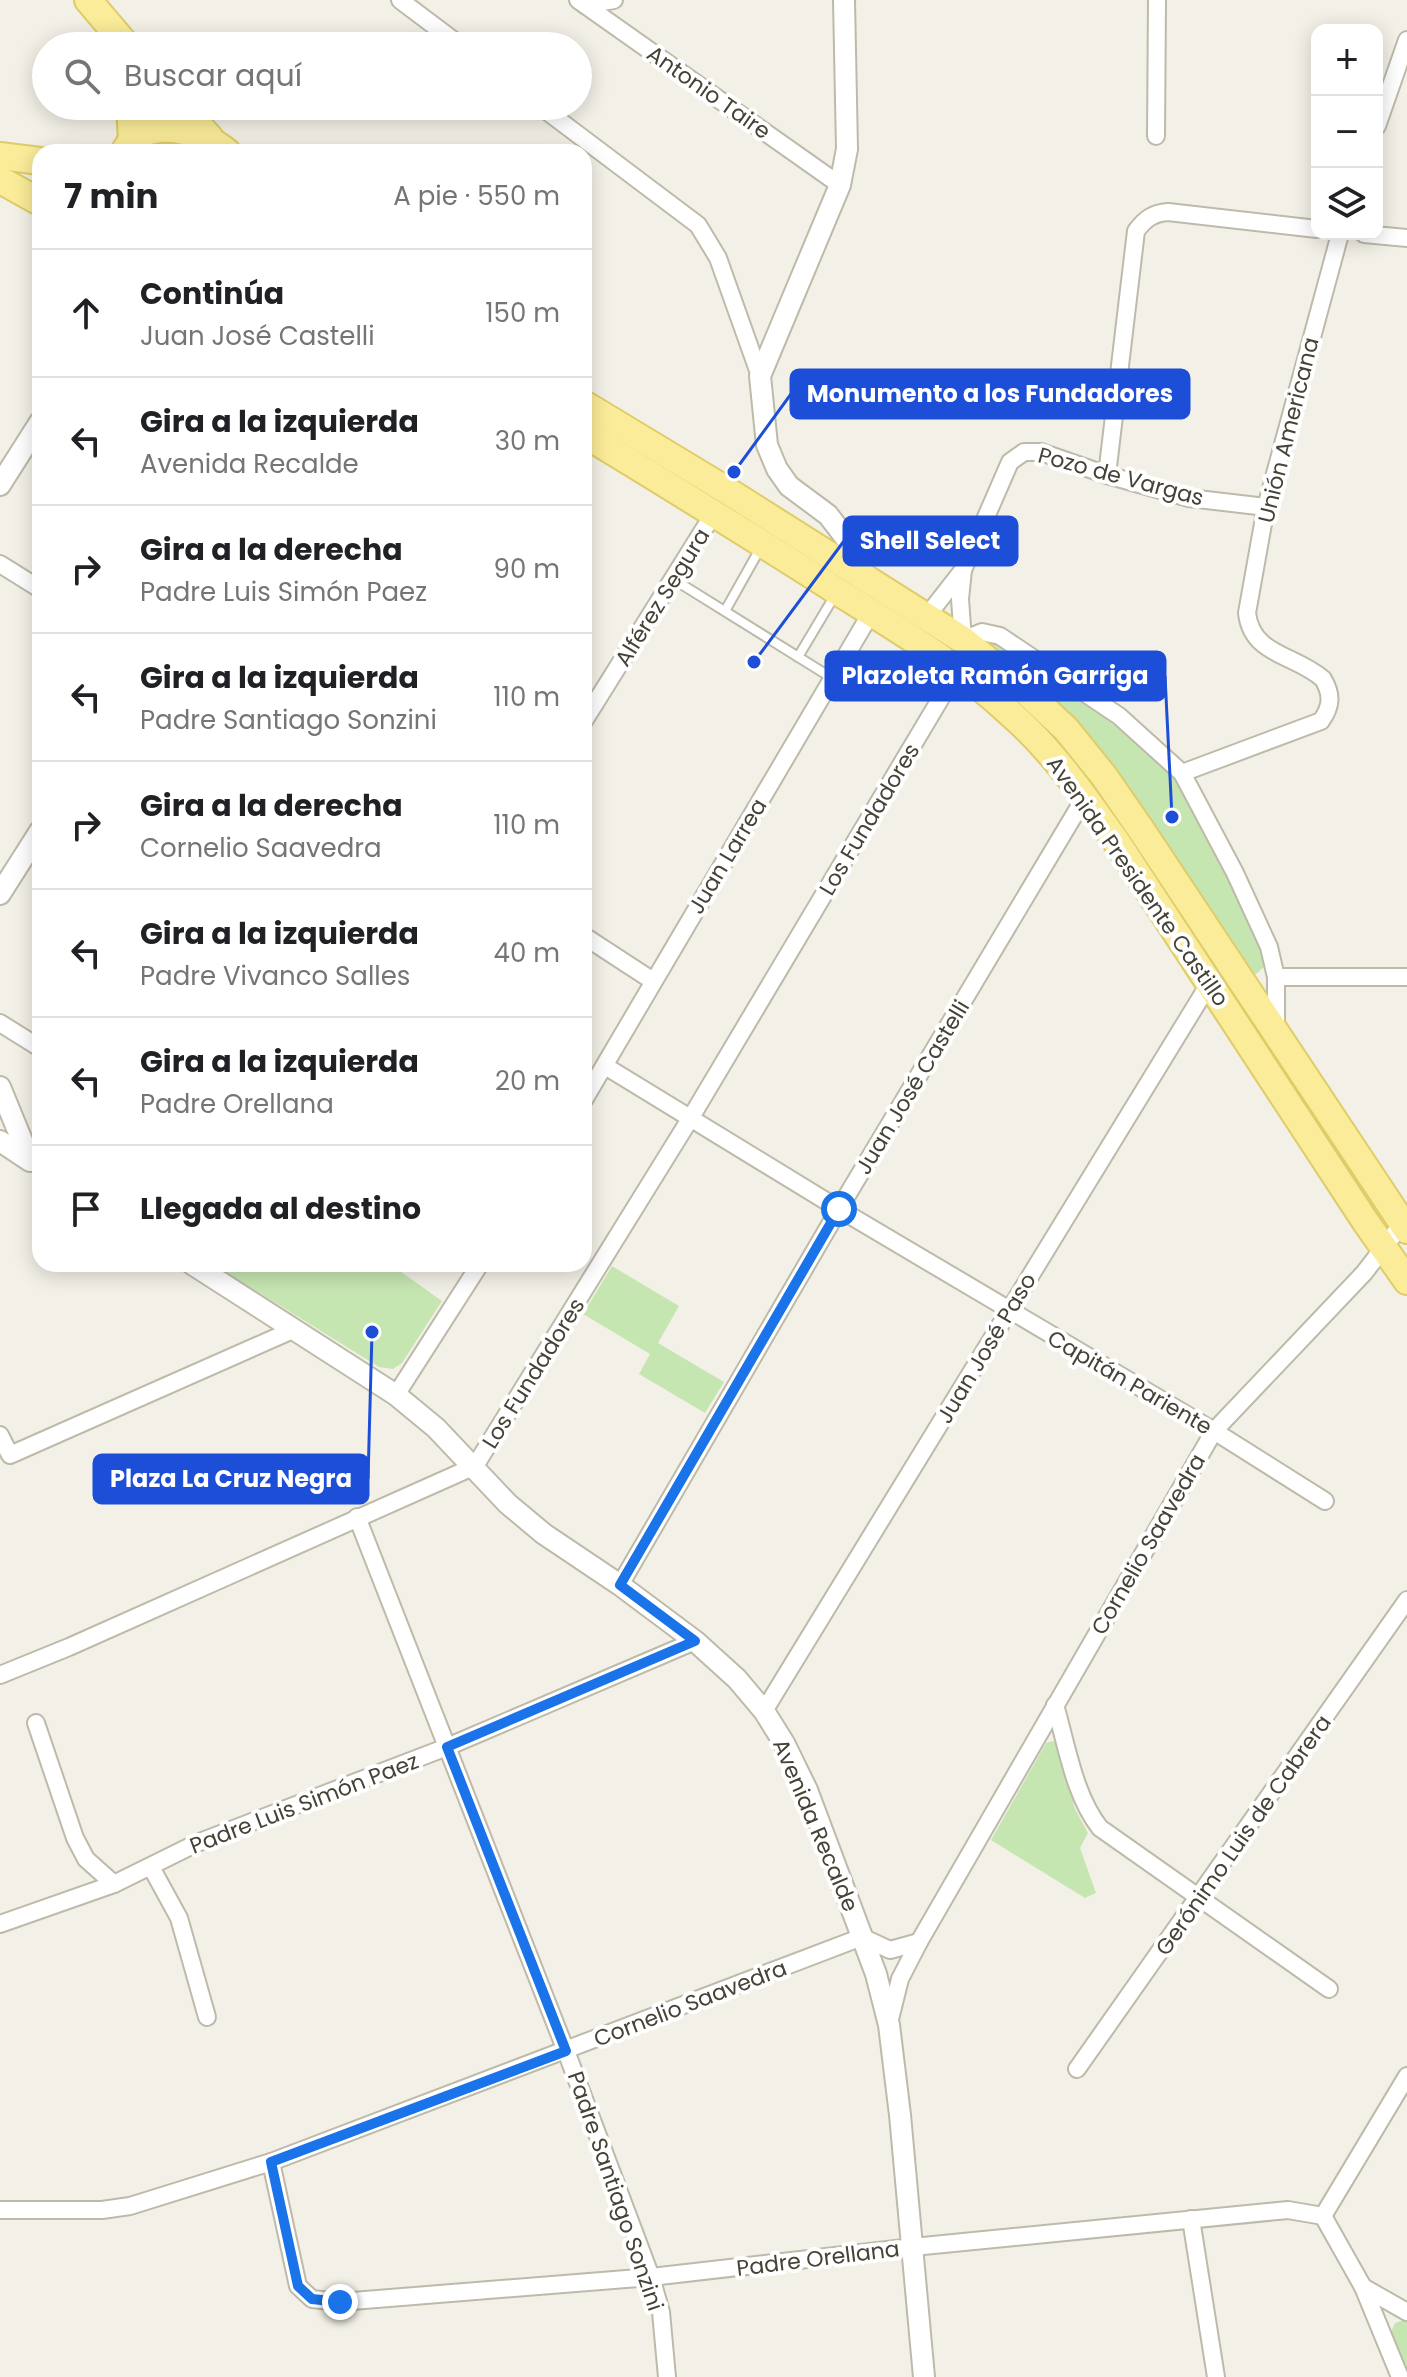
<!DOCTYPE html>
<html lang="es">
<head>
<meta charset="utf-8">
<style>
  body { margin:0; font-family:Poppins,sans-serif; background:#f6f6f6; color:#202124 }
  .controls { position:absolute; right:24px; top:24px; display:grid; overflow:hidden; border-radius:16px; box-shadow:0 4px 20px #0003 }
  .controls button { width:72px; height:72px; display:grid; place-items:center; padding:0; border:0; border-bottom:2px solid #e0e0e0; background:#fff; color:#202124; font:40px sans-serif }
  .stop { position:absolute; width:24px; height:24px; margin:-18px; border:6px solid #1a73e8; border-radius:50%; background:#fff }
  .stop.end { background:#1a73e8; border-color:#fff; box-shadow:0 2px 8px #0008 }
  .list { margin:0; padding:0; list-style:none }
  h2 { display:flex; justify-content:space-between; align-items:center; height:104px; margin:0; padding:0 32px; font-size:34px }
  h2 small { font-size:26px; font-weight:400; color:#757577 }
  .list li { display:grid; grid-template-columns:52px 1fr auto; gap:24px; align-items:center; box-sizing:border-box; height:128px; padding:0 32px; border-top:2px solid #e0e0e0 }
  .list b { display:block; font-size:30px; white-space:nowrap }
  .list p { margin:0; font-size:26px; white-space:nowrap; color:#757577 }
  .list em { font-size:26px; font-style:normal; color:#757577 }
  .icon { flex:none; width:44px; height:44px; fill:none; stroke:currentColor; stroke-width:2; stroke-linecap:round; stroke-linejoin:round }
  .map { position:relative; flex:none; width:1407px; height:2377px; overflow:hidden }
  .search { position:absolute; background:#fff; box-shadow:0 4px 20px #0003; left:32px; top:32px; width:560px; height:88px; display:flex; align-items:center; gap:20px; box-sizing:border-box; padding:0 28px; border-radius:44px; color:#757577; font-size:30px }
  .panel { position:absolute; background:#fff; box-shadow:0 4px 20px #0003; left:32px; top:144px; width:560px; height:1128px; border-radius:24px }
  .map>svg:first-child { display:block }
</style>
</head>
<body>
<div class="map">
<svg width="1407" height="2377" viewBox="0 0 1407 2377">
  <rect width="100%" height="100%" fill="#f3f1e7"/>
  <!-- green -->
  <g fill="#c6e6b1">
    <path d="M144,106h23l8,9 -32,3z"/>
    <path d="M173,140l31,12h-69l23,-11z"/>
    <path d="M584,417l363,223 66,51 60,63 37,49 273,414 -3,3 -341,-496 -30,-29 -65,-49 -360,-224z"/>
    <path d="M990,638c52,33 102,67 149,108 15,13 32,26 43,43 33,52 57,110 82,165v13l-8,7 -6,-1 -156,-232 -54,-57 -49,-41z"/>
    <path d="M213,1264h177l52,37 -40,62 -9,6 -14,-2z"/>
    <path d="M612,1266l67,40 -21,37 66,39 -19,31 -66,-39 11,-20 -67,-40z"/>
    <path d="M1053,1741l5,4 17,64 13,24 -8,15 16,45 -11,5 -94,-58 55,-97z"/>
    <path d="M1404,2320l3,1v50l-16,-39 4,-9z"/>
  </g>
  <g fill="none" stroke-linecap="round" stroke-linejoin="round">
    <!-- service casing -->
    <g stroke="#bebaaa" stroke-width="12">
      <g id="service">
        <path d="M673,579l159,99"/>
        <path d="M725,611l36,-64"/>
        <path d="M798,657l37,-62"/>
      </g>
    </g>
    <!-- minor casing -->
    <g stroke="#bebaaa" stroke-width="20">
      <g id="minor">
        <path d="M400,0l61,46"/>
        <path d="M578,0l262,185"/>
        <path d="M585,5l29,-5"/>
        <path d="M540,106l158,119 20,33 42,118"/>
        <path d="M1377,126l30,-86"/>
        <path d="M1156,136l1,-136"/>
        <path d="M1364,234l43,4"/>
        <path d="M1107,475l29,-244c9,-12 17,-18 32,-19l149,17"/>
        <path d="M0,564l40,25"/>
        <path d="M963,570l-3,29 3,41 19,-8 18,4 119,80 63,57 53,100 34,74 7,30v52"/>
        <path d="M927,616l36,-46 47,-108 14,-10h17l66,23 82,23 77,9"/>
        <path d="M584,721l130,-208"/>
        <path d="M1182,773l139,-52c11,-15 11,-27 2,-42 -28,-25 -71,-23 -76,-66l19,-106 74,-273"/>
        <path d="M584,936l69,45"/>
        <path d="M1276,977h131"/>
        <path d="M0,1023l40,25"/>
        <path d="M605,1066l234,143 375,222 111,70"/>
        <path d="M584,1100l287,-487"/>
        <path d="M396,1395l84,-131"/>
        <path d="M0,1435l10,20 285,-126"/>
        <path d="M357,1517l209,534 85,226 10,35 6,65"/>
        <path d="M620,1585l219,-376 246,-412"/>
        <path d="M0,1675l69,-28 406,-181 215,-347 267,-448"/>
        <path d="M1055,1705c12,41 19,90 45,123l229,161"/>
        <path d="M764,1711l445,-727"/>
        <path d="M36,1723l39,115 11,21 28,25"/>
        <path d="M151,1867l28,51 28,99"/>
        <path d="M0,1924l114,-40 83,-41 250,-96 248,-106"/>
        <path d="M889,2023l11,-44 19,-37 295,-511 150,-158 38,-49"/>
        <path d="M1077,2069l330,-469"/>
        <path d="M271,2162l27,124 14,13 28,3 311,-25 262,-30 375,-37 35,6"/>
        <path d="M0,2210h102l28,-4 141,-44 591,-225 28,13 29,-8"/>
        <path d="M1323,2216l40,71 37,90"/>
        <path d="M1323,2216l84,-140"/>
        <path d="M1191,2219l25,158"/>
        <path d="M1363,2287l44,25"/>
      </g>
    </g>
    <!-- tertiary casing -->
    <g stroke="#bebaaa" stroke-width="24">
      <g id="tertiary">
        <path d="M844,0l3,149 -7,36 -80,191 7,69 10,24 12,17 39,29 20,26 19,37"/>
        <path d="M0,485l40,-63"/>
        <path d="M0,894l40,-63"/>
        <path d="M0,1087l30,73"/>
        <path d="M0,1141l30,20"/>
        <path d="M192,1264l204,131 40,33 72,76 36,30 76,51 75,56 42,38 27,32 20,32 23,47 69,184 13,51 11,90 24,262"/>
      </g>
    </g>
    <!-- primary casing -->
    <g stroke="#dfcc68" stroke-width="30">
      <g id="primary">
        <path d="M88,0l39,46"/>
        <path d="M130,106l2,35"/>
        <path d="M181,106l29,32"/>
        <path d="M124,152c21,-39 76,-22 103,0"/>
        <path d="M0,156l40,5"/>
        <path d="M0,180l40,22"/>
        <path d="M584,404l139,84 240,152 57,46 46,43 38,47 38,55 265,399"/>
        <path d="M584,434c87,53 174,106 259,161 58,36 119,73 169,120 43,38 75,85 108,132l245,374 42,60"/>
      </g>
    </g>
    <!-- service -->
    <use href="#service" stroke="#fff" stroke-width="8"/>
    <!-- minor -->
    <use href="#minor" stroke="#fff" stroke-width="16"/>
    <!-- tertiary -->
    <use href="#tertiary" stroke="#fff" stroke-width="20"/>
    <!-- primary -->
    <use href="#primary" stroke="#faec98" stroke-width="26"/>
  </g>
  <g fill="none" stroke-linecap="round" stroke-linejoin="round">
    <!-- route -->
    <path stroke="#1a73e8" stroke-width="10" d="M340,2302l-28,-3 -14,-13 -27,-124 295,-111 -119,-304 248,-106 -75,-56 219,-376"/>
  </g>
  <g text-anchor="middle" stroke-width="8" stroke-linejoin="round" paint-order="stroke">
    <!-- street labels -->
    <g font-size="22" fill="#454236" stroke="#fff">
      <text transform="translate(709 92) rotate(35)" y="8">Antonio Taire</text>
      <text transform="translate(1288 430) rotate(-76)" y="8">Unión Americana</text>
      <text transform="translate(1121 476) rotate(15)" y="8">Pozo de Vargas</text>
      <text transform="translate(662 597) rotate(-58)" y="8">Alférez Segura</text>
      <text transform="translate(869 819) rotate(-59)" y="8">Los Fundadores</text>
      <text transform="translate(727 856) rotate(-59)" y="8">Juan Larrea</text>
      <text transform="translate(1138 881) rotate(55)" y="8">Avenida Presidente Castillo</text>
      <text transform="translate(912 1087) rotate(-59)" y="8">Juan José Castelli</text>
      <text transform="translate(986 1348) rotate(-59)" y="8">Juan José Paso</text>
      <text transform="translate(533 1373) rotate(-58)" y="8">Los Fundadores</text>
      <text transform="translate(1130 1382) rotate(30)" y="8">Capitán Pariente</text>
      <text transform="translate(1148 1544) rotate(-60)" y="8">Cornelio Saavedra</text>
      <text transform="translate(304 1803) rotate(-21)" y="8">Padre Luis Simón Paez</text>
      <text transform="translate(816 1825) rotate(67)" y="8">Avenida Recalde</text>
      <text transform="translate(1243 1835) rotate(-55)" y="8">Gerónimo Luis de Cabrera</text>
      <text transform="translate(690 2003) rotate(-21)" y="8">Cornelio Saavedra</text>
      <text transform="translate(616 2191) rotate(71)" y="8">Padre Santiago Sonzini</text>
      <text transform="translate(818 2258) rotate(-7)" y="8">Padre Orellana</text>
    </g>
  </g>
  <!-- callouts -->
  <path fill="none" stroke="#1d4ed8" stroke-width="3" d="M734 472L791 394M754 662L844 541M1172 817L1165 676M372 1332L368 1479"/>
  <g fill="#1d4ed8" stroke="#fff" stroke-width="3">
    <circle cx="734" cy="472" r="8"/>
    <circle cx="754" cy="662" r="8"/>
    <circle cx="1172" cy="817" r="8"/>
    <circle cx="372" cy="1332" r="8"/>
  </g>
  <g fill="#1d4ed8" stroke="#1d4ed8" stroke-width="3">
    <rect x="791" y="370" width="398" height="48" rx="8"/>
    <rect x="844" y="517" width="173" height="48" rx="8"/>
    <rect x="826" y="652" width="339" height="48" rx="8"/>
    <rect x="94" y="1455" width="274" height="48" rx="8"/>
  </g>
  <g font-size="24" text-anchor="middle" font-weight="bold" fill="#fff">
    <text x="990" y="402">Monumento a los Fundadores</text>
    <text x="930" y="549">Shell Select</text>
    <text x="995" y="684">Plazoleta Ramón Garriga</text>
    <text x="231" y="1487">Plaza La Cruz Negra</text>
  </g>
</svg>
<div class="controls">
<button>+</button>
<button>−</button>
<button><svg class="icon" aria-label="layers" viewBox="0 0 24 24"><path d="M12 4l9 5-9 5-9-5zM3 14l9 5 9-5"/></svg></button>
</div>
<div class="stop" style="left:839px;top:1209px"></div>
<div class="stop end" style="left:340px;top:2302px"></div>
<div class="search"><svg class="icon" aria-label="search" viewBox="0 0 24 24"><circle cx="10" cy="10" r="6"/><path d="M15 15l6 6"/></svg>Buscar aquí</div>
<section class="panel">
<h2>7 min<small>A pie · 550 m</small></h2>
<ul class="list">
<li><svg class="icon" aria-label="ahead" viewBox="0 0 24 24"><path d="M12 20V5M6 11l6-6 6 6"/></svg><div><b>Continúa</b><p>Juan José Castelli</p></div><em>150 m</em></li>
<li><svg class="icon" aria-label="left" viewBox="0 0 24 24"><path d="M17 20v-9H6M10 6l-5 5 5 5"/></svg><div><b>Gira a la izquierda</b><p>Avenida Recalde</p></div><em>30 m</em></li>
<li><svg class="icon" aria-label="right" viewBox="0 0 24 24"><path d="M7 20v-9h11M14 6l5 5-5 5"/></svg><div><b>Gira a la derecha</b><p>Padre Luis Simón Paez</p></div><em>90 m</em></li>
<li><svg class="icon" aria-label="left" viewBox="0 0 24 24"><path d="M17 20v-9H6M10 6l-5 5 5 5"/></svg><div><b>Gira a la izquierda</b><p>Padre Santiago Sonzini</p></div><em>110 m</em></li>
<li><svg class="icon" aria-label="right" viewBox="0 0 24 24"><path d="M7 20v-9h11M14 6l5 5-5 5"/></svg><div><b>Gira a la derecha</b><p>Cornelio Saavedra</p></div><em>110 m</em></li>
<li><svg class="icon" aria-label="left" viewBox="0 0 24 24"><path d="M17 20v-9H6M10 6l-5 5 5 5"/></svg><div><b>Gira a la izquierda</b><p>Padre Vivanco Salles</p></div><em>40 m</em></li>
<li><svg class="icon" aria-label="left" viewBox="0 0 24 24"><path d="M17 20v-9H6M10 6l-5 5 5 5"/></svg><div><b>Gira a la izquierda</b><p>Padre Orellana</p></div><em>20 m</em></li>
<li><svg class="icon" aria-label="arrive" viewBox="0 0 24 24"><path d="M6 21V4h12l-3 4 3 4H6"/></svg><div><b>Llegada al destino</b></div></li>
</ul>
</section>
</div>
</body>
</html>
